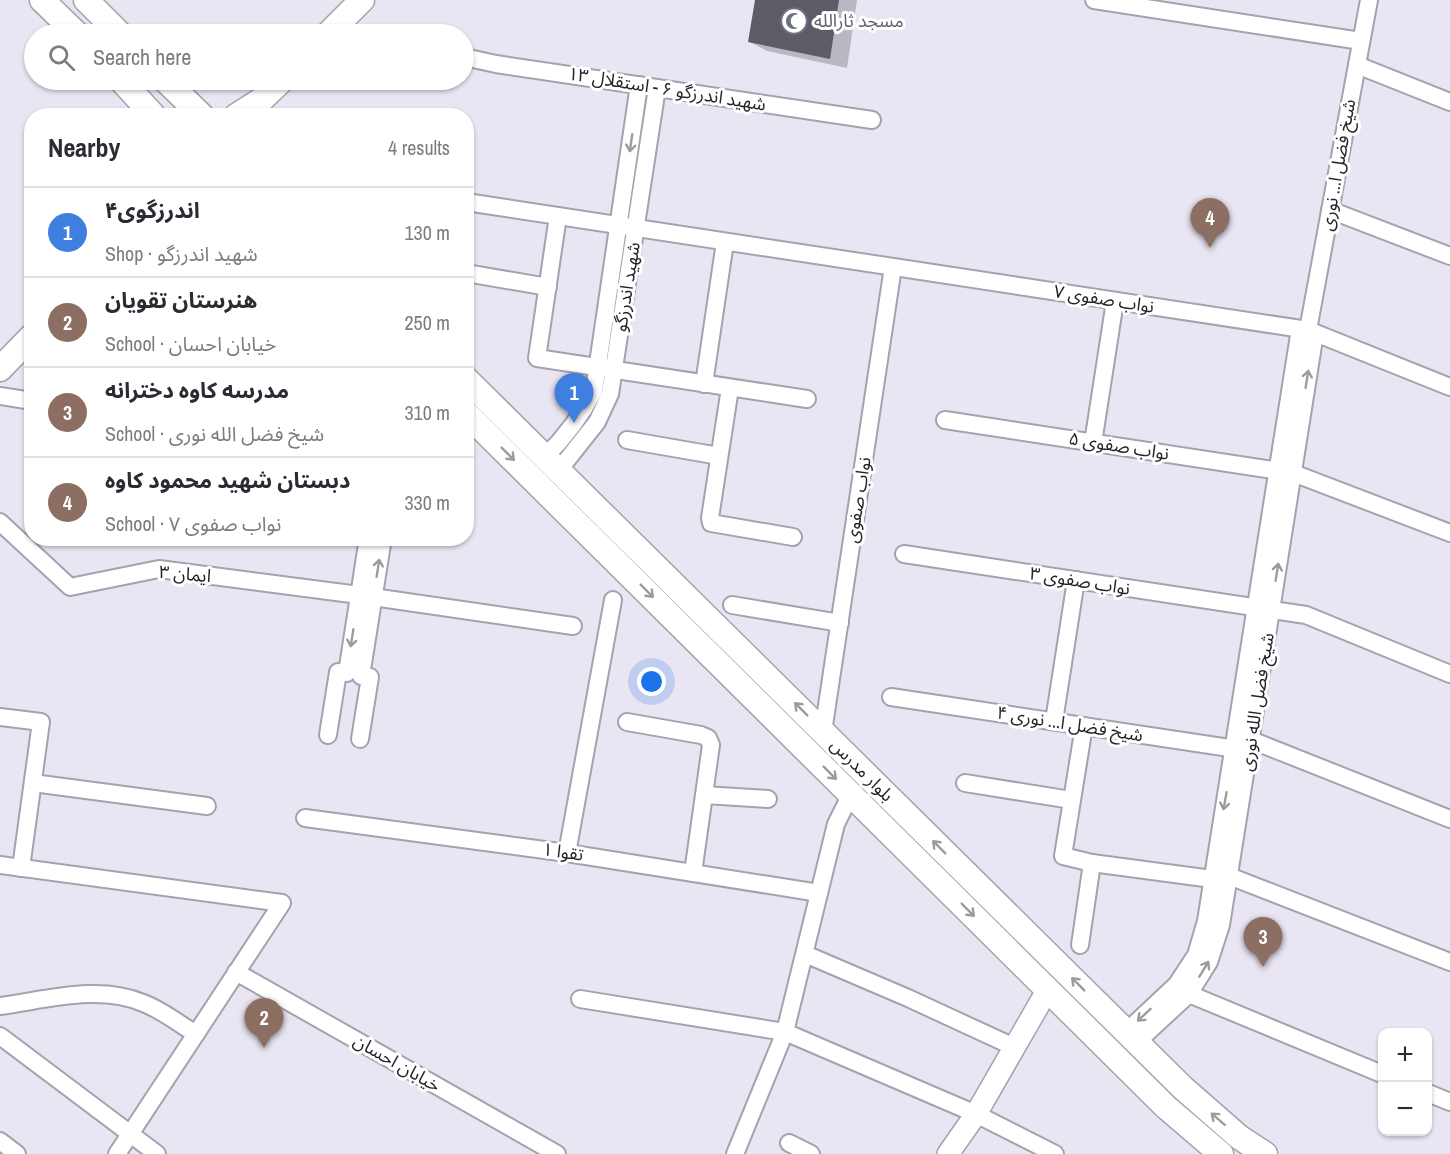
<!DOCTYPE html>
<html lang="en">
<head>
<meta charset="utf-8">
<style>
  body { margin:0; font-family:"Archivo Narrow","Noto Sans Arabic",sans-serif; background:#f7f7f7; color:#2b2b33 }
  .controls { position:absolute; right:18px; bottom:18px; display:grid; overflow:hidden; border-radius:12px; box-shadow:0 2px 4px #0004 }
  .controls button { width:54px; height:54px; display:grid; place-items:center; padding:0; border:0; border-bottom:2px solid #e1e1e2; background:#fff; color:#2b2b33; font:30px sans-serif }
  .you { position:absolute; left:652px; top:682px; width:21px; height:21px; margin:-15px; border:4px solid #fff; border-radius:50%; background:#1a73e8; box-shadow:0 0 0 9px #1a73e833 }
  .badge { display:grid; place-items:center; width:39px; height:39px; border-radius:50%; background:#448677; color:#fff; font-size:20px; font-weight:700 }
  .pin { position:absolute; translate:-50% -50px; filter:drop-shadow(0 2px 3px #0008) }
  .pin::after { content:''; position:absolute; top:32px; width:21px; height:18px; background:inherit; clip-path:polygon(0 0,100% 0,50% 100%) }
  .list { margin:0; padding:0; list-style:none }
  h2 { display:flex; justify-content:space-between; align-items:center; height:78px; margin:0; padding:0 24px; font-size:26px }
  h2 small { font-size:20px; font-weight:400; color:#7c7c81 }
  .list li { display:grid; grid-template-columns:39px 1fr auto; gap:18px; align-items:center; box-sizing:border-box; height:90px; padding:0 24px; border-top:2px solid #e1e1e2 }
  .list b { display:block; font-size:22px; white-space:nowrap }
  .list p { margin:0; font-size:20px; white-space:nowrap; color:#7c7c81 }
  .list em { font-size:20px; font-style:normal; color:#7c7c81 }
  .icon { flex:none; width:33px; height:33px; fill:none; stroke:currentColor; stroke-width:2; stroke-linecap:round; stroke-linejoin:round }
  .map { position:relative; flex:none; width:1450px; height:1154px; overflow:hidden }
  .search { position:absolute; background:#fff; box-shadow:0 2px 4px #0004; left:24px; top:24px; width:450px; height:66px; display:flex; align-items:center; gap:15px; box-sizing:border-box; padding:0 21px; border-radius:33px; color:#7c7c81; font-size:22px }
  .panel { position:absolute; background:#fff; box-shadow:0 2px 4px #0004; left:24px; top:108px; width:450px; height:438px; border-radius:24px }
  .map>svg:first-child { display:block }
</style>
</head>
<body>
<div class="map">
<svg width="1450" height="1154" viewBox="0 0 1450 1154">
  <rect width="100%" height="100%" fill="#e9e5f3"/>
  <!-- shadow -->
  <path fill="#0003" d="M756,0h101l-10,68 -80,-17 -17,-9z"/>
  <!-- building -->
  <path fill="#5e5b67" d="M755,0h84l-9,59 -82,-17z"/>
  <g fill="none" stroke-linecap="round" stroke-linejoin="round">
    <!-- minor casing -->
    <g stroke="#a5a1ae" stroke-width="20">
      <g id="minor">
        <path d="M1094,0l267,41"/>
        <path d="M333,30l23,4"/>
        <path d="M464,57l32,7 376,56"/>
        <path d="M1357,65l93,37"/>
        <path d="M466,202l842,128 142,57"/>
        <path d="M1330,210l120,46"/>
        <path d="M558,216l-21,142 270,41"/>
        <path d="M466,273l82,14"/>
        <path d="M1308,330l61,-330"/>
        <path d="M704,384l21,-142"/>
        <path d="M730,388l-20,130 1,5 82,14"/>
        <path d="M0,396l32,5"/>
        <path d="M945,420l348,53 157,60"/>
        <path d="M627,440l92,16"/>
        <path d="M1093,443l22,-142"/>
        <path d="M545,457c21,-21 36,-41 49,-66l45,-306"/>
        <path d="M559,470l38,-48 13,-28 47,-306"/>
        <path d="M0,522l70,65 89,-18 200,26 214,31"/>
        <path d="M904,554l402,61 144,59"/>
        <path d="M732,605l108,18"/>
        <path d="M891,697l352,53"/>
        <path d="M0,717l41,5 -20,146"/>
        <path d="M1054,721l22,-141"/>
        <path d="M627,722l74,13 7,3 3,7 -18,128"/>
        <path d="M1084,726l-21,130 29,7 120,16 17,-3 221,86"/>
        <path d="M823,732l70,-465"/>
        <path d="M328,735l10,-63 9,1 21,-135"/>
        <path d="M360,739l10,-62 -9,-1 22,-138"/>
        <path d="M1251,740l199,79"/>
        <path d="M33,783l174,23"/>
        <path d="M965,783l106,17"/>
        <path d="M704,795l64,4"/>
        <path d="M305,818l262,35 252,40"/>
        <path d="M567,853l46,-253"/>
        <path d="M0,865l282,38 -165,251"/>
        <path d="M1080,945l12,-82"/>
        <path d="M805,954l103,44 106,49"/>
        <path d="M236,972l321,182"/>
        <path d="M1189,994l193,80"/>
        <path d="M580,999l205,33 191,82 79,40"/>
        <path d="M0,1006c46,-6 99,-22 143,-3 19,7 36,21 53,31"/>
        <path d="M1126,1032l51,-48 19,-29 10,-34 94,-592"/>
        <path d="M0,1036l157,118"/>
        <path d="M1137,1042l52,-48 20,-32 12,-37 94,-592"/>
        <path d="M1428,1093l22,9"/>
        <path d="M0,1141l17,13"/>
        <path d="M789,1143l22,11"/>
        <path d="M735,1154l50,-122 51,-208 15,-30"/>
      </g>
    </g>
    <!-- tertiary casing -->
    <g stroke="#a5a1ae" stroke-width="24">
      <path id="tertiary" d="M948,1154l28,-40 72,-125"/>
    </g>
    <!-- secondary casing -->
    <g stroke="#a5a1ae" stroke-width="27">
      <g id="secondary">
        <path d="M42,0l35,34"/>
        <path d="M86,0l34,34"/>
        <path d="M328,34l34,-34"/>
        <path d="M121,80l33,36"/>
        <path d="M165,80l37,36"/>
        <path d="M236,116l25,-16 21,-20"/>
        <path d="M0,369l32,-33"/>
        <path d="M466,379l717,709 56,49 26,17"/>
        <path d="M466,413l700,694 55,47"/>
      </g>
    </g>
    <!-- minor -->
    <use href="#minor" stroke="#fff" stroke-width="16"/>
    <!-- tertiary -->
    <use href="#tertiary" stroke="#fff" stroke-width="21"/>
    <!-- secondary -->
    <use href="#secondary" stroke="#fff" stroke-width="24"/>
  </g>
  <!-- one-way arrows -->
  <defs><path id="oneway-shaft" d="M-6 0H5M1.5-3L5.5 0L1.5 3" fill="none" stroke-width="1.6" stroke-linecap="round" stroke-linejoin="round" transform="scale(1.5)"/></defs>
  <g stroke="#9c9c9e">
    <use href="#oneway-shaft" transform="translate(631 143) rotate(98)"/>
    <use href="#oneway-shaft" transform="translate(1307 379) rotate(-81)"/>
    <use href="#oneway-shaft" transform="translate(508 454) rotate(45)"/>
    <use href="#oneway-shaft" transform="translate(378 568) rotate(-81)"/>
    <use href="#oneway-shaft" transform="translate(1277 572) rotate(-81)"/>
    <use href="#oneway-shaft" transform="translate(647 591) rotate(45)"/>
    <use href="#oneway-shaft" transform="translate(352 638) rotate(99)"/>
    <use href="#oneway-shaft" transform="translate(801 709) rotate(-135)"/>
    <use href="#oneway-shaft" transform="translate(830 773) rotate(45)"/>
    <use href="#oneway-shaft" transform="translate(1225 801) rotate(100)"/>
    <use href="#oneway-shaft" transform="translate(939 847) rotate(-135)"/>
    <use href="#oneway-shaft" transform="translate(968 910) rotate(45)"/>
    <use href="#oneway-shaft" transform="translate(1204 969) rotate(-59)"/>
    <use href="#oneway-shaft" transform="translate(1078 984) rotate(-135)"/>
    <use href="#oneway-shaft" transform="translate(1144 1015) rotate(137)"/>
    <use href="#oneway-shaft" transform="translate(1218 1119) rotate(-139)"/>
  </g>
  <!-- icons -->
  <defs>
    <g id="mosque-ring" transform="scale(1.35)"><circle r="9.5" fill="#fff" stroke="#6b7280" stroke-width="1.5"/><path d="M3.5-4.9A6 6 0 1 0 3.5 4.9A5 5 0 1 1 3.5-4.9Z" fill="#6b7280"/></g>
  </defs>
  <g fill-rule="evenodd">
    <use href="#mosque-ring" x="794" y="21"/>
  </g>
  <g text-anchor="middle" stroke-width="6" stroke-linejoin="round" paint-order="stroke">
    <!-- worship labels -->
    <g font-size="18" fill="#5b616d" stroke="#fff" text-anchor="start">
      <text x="814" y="27">مسجد ثارالله</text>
    </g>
    <!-- street labels -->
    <g font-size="18" fill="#242328" stroke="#fff">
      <text transform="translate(667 89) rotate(9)" y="6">شهید اندرزگو ۶ - استقلال ۱۳</text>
      <text transform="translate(1338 165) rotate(-80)" y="6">شیخ فضل ا... نوری</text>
      <text transform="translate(627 287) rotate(-81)" y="6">شهید اندرزگو</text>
      <text transform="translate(1104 299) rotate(9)" y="6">نواب صفوی ۷</text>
      <text transform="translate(1119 446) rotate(9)" y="6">نواب صفوی ۵</text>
      <text transform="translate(858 500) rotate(-81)" y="6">نواب صفوی</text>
      <text transform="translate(185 574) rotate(5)" y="6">ایمان ۳</text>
      <text transform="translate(1080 581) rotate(9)" y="6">نواب صفوی ۳</text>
      <text transform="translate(1257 702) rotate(-81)" y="6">شیخ فضل الله نوری</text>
      <text transform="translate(1070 724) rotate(9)" y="6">شیخ فضل ا... نوری ۴</text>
      <text transform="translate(862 770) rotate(45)" y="6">بلوار مدرس</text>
      <text transform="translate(563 852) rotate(8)" y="6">تقوا ۱</text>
      <text transform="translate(397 1063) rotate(30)" y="6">خیابان احسان</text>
    </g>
  </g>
</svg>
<div class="controls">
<button>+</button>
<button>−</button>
</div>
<div class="you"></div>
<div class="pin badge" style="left:574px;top:423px;background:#3f7fe0">1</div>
<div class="pin badge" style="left:264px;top:1048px;background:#8d6e63">2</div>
<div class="pin badge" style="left:1263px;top:967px;background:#8d6e63">3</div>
<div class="pin badge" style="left:1210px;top:248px;background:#8d6e63">4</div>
<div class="search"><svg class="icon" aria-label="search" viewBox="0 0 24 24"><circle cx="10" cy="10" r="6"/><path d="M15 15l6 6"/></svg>Search here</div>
<section class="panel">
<h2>Nearby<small>4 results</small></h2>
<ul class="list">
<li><span class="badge" style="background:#3f7fe0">1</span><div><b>اندرزگوی۴</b><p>Shop · شهید اندرزگو</p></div><em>130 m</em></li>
<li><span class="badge" style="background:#8d6e63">2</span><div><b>هنرستان تقویان</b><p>School · خیابان احسان</p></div><em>250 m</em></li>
<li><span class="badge" style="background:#8d6e63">3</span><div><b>مدرسه کاوه دخترانه</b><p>School · شیخ فضل الله نوری</p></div><em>310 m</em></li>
<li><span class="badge" style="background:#8d6e63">4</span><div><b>دبستان شهید محمود کاوه</b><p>School · نواب صفوی ۷</p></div><em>330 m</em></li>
</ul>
</section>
</div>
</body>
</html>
